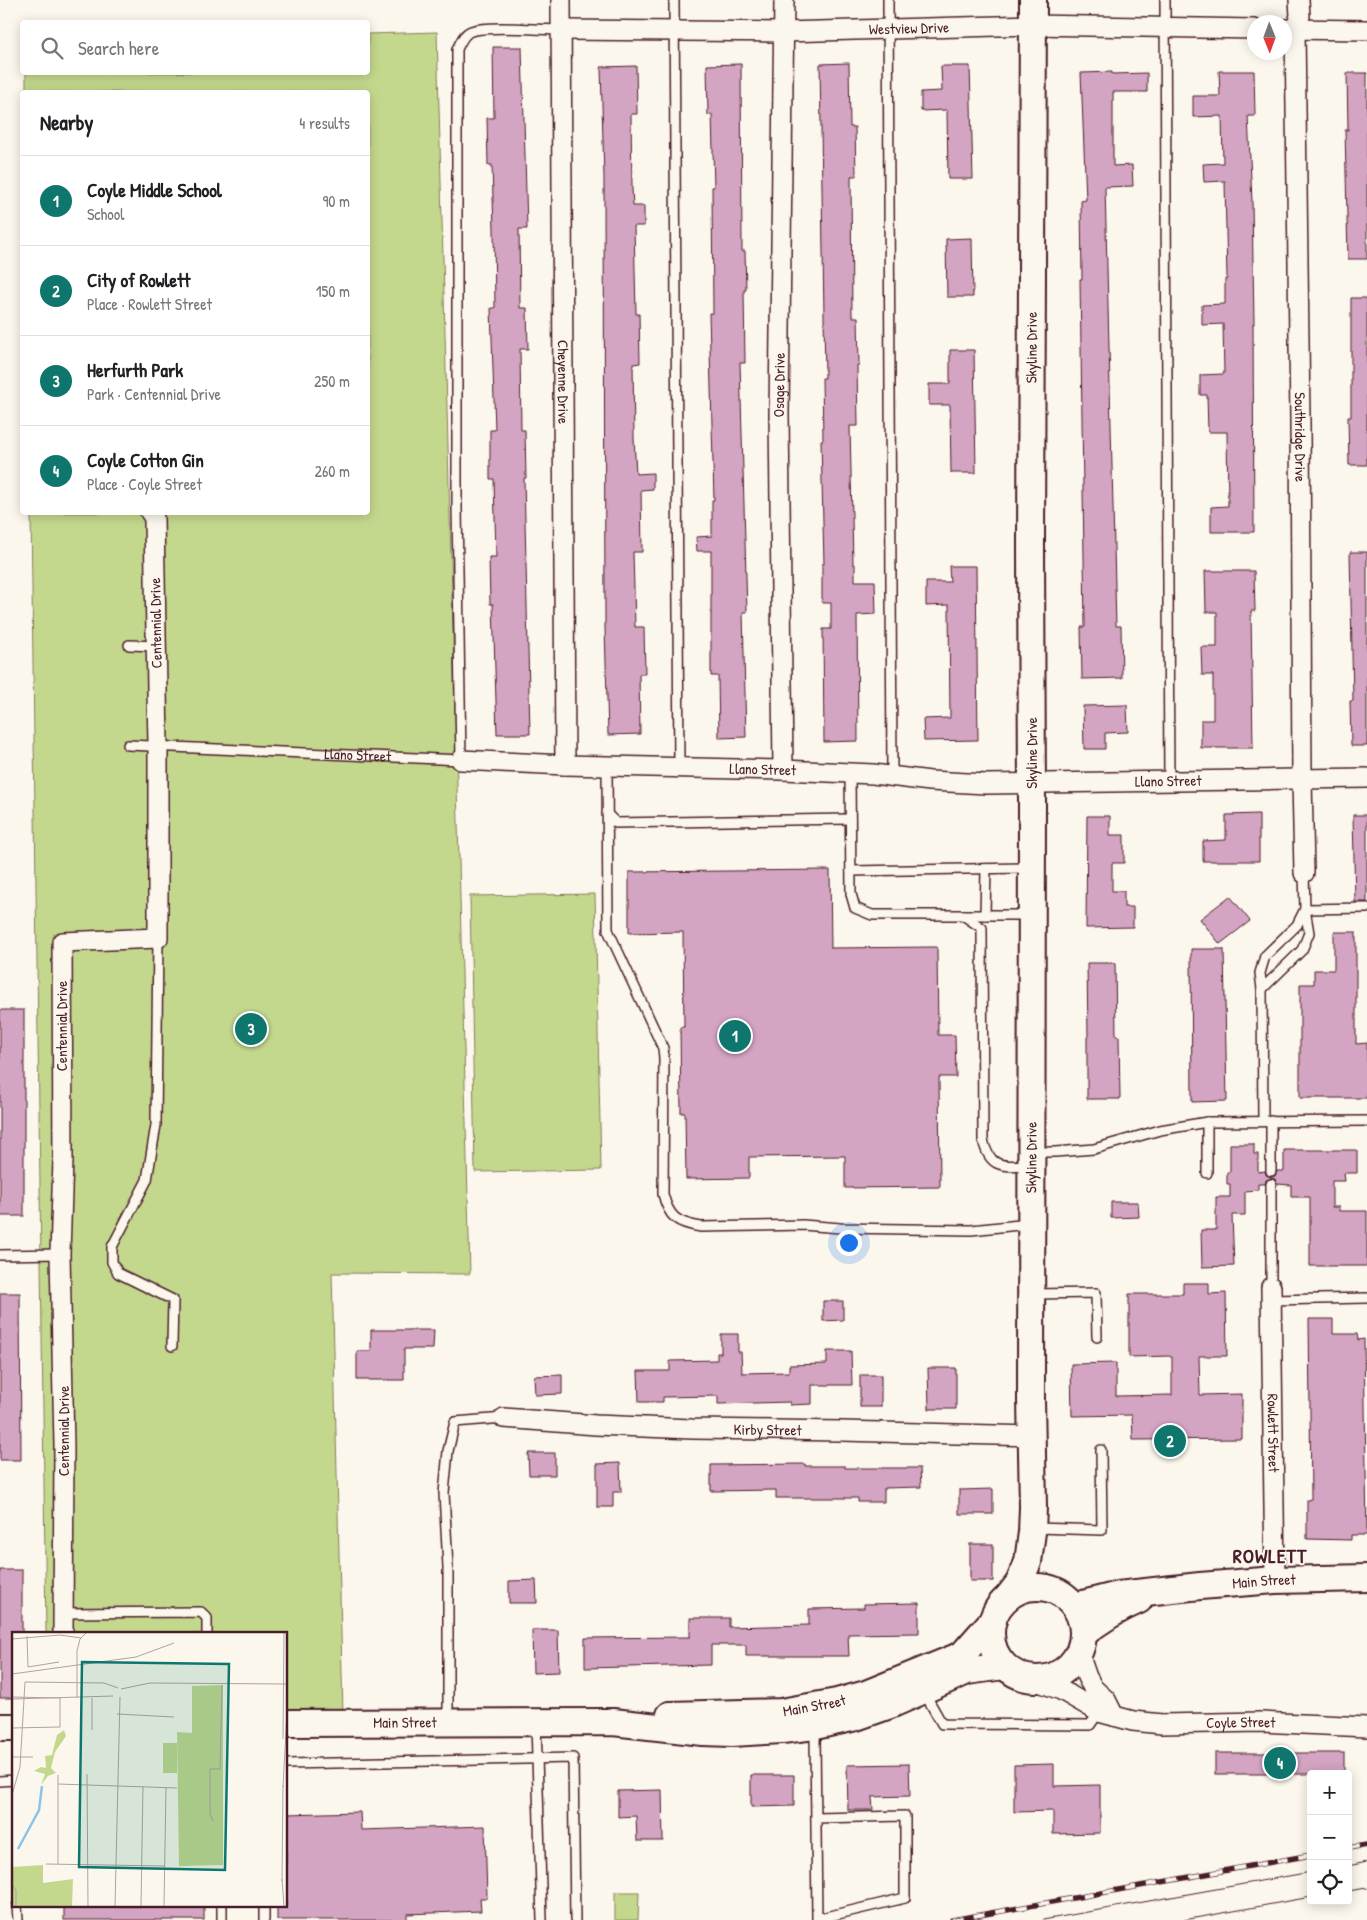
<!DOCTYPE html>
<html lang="en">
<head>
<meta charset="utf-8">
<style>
  body { margin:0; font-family:"Patrick Hand",sans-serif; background:#f2f2f2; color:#202124 }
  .controls { position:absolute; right:15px; bottom:15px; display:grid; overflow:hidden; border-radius:5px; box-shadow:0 2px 12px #0003 }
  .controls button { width:45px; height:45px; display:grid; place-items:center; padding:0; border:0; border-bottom:1px solid #e0e0e0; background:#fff; color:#202124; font:25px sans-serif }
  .compass { position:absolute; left:1247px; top:15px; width:45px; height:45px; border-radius:50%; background:#fff; box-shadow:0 2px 12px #0003; rotate:179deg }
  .you { position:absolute; left:848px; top:1242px; width:18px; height:18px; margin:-12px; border:4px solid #fff; border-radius:50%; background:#1a73e8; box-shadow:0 0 0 8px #1a73e833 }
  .badge { display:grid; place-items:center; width:32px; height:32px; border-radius:50%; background:#0f766e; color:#fff; font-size:16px; font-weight:700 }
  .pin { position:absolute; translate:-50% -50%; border:2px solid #fff; box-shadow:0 1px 5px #0006 }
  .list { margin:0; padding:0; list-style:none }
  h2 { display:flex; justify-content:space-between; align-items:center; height:65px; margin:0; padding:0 20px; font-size:21px }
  h2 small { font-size:16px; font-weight:400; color:#757577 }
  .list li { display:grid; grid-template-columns:32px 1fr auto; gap:15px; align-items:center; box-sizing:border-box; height:90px; padding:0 20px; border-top:1px solid #e0e0e0 }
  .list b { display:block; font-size:19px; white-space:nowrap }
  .list p { margin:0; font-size:16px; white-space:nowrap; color:#757577 }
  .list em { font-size:16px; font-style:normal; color:#757577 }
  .icon { flex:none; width:28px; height:28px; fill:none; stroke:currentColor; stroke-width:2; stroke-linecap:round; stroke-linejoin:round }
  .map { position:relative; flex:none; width:1367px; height:1920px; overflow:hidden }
  .search { position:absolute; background:#fff; box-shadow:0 2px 12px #0003; left:20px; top:20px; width:350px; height:55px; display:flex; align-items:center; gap:12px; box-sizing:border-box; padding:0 18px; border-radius:5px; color:#757577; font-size:19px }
  .panel { position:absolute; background:#fff; box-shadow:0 2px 12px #0003; left:20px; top:90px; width:350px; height:425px; border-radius:5px }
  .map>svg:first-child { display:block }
</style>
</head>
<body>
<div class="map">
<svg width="1367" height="1920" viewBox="0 0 1367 1920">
  <rect width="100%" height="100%" fill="#fbf7ec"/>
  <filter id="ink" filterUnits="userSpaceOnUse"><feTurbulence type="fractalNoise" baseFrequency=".02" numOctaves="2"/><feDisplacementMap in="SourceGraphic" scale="10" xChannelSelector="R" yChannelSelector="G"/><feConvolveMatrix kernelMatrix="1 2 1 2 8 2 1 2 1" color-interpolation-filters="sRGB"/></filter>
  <g filter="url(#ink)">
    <!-- green -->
    <g fill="#c4d88d" stroke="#877c5c">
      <path d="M437,32l33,1242 -138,-1 11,441 -57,2v-82h-240l-15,-1121 337,-1v-420h-342v-19l342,-1v-38z"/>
      <path d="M595,894l6,276 -126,2 -5,-276z"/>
      <path d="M615,1892h24l-1,28h-23z"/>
    </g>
    <!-- building -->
    <g fill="#d4a4c3" stroke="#4a1f2b">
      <path d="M493,47h29l5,182h-8l1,79h7l1,41h-8l1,81h4l1,48h-2l6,256h-33l-4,-130h-3l-1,-47h7l-2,-78h-4v-49h5l-4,-122h4l-1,-78 -2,-65h-4l-1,-47h7z"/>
      <path d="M849,63l1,64h5l1,49h-5l1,141h6l1,48h-2l1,61h-8l3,138h2v17h20l1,33 -19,1 1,126 -34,1 -1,-113h8v-26h-9v-39h2l-3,-124h2l-1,-62h3l-5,-314z"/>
      <path d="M741,64l1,187h3l1,39h-2l1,73h-5l7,249h-4l3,125 -27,1 -1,-62h-7v-125h-14l-1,-14 16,-1v-36h2l-5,-187h4l-1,-126h2l-2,-73 -4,1 -1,-50z"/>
      <path d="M636,66l1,48h-6l1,75 1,17h11v20h-10l2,88h3l1,49 -7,1 1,74 2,36 17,-1v16l-12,1 1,62h-9l2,75h9l1,47h-6l1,60 -32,1 -3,-108 -1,-449 -3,-111z"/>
      <path d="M941,66h29l3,113h-25l-1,-69 -26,1v-19l21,-1z"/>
      <path d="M1219,71h35l1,45h-7l4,85 2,123h-1l1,208h-43v-25l17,-1 -1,-74h-19l-1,-37h-7v-20l24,-1 -1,-50 -21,1v-20l23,-1v-25h2l-2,-98 -21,1 -1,-18 20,-1 -1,-47 -29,1v-21h27z"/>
      <path d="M1112,72v2l35,-1v19h-34v74l19,-1 1,21 -28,1 11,439h5l1,52 -40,1 -1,-52h4l-5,-348h2l-1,-78 5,-1 -5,-127z"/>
      <path d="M1347,73h20v186h-19l-3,-129h3z"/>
      <path d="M972,238l1,59h-26l-1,-58z"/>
      <path d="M1351,298h16v167h-18l-1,-48h3z"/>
      <path d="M950,350h24l2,123h-25l-1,-68h-21v-21h21z"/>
      <path d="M1350,552h17v194h-16l-1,-45h3z"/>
      <path d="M949,566h27l2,174 -54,1 -1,-22 27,-1 -1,-113 -23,1v-24h24z"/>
      <path d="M1205,571h49l1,40h-4l2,137h-52v-28h12v-45h-11l-1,-28h16v-35h-11z"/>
      <path d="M1127,705l1,27 -23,1v16h-21l-1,-43z"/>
      <path d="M1259,814v47h-56v-20l23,-1v-25z"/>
      <path d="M1353,815h14v87h-12z"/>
      <path d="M1087,816h23v19h14v28h-12v28h12v16h9v20l-47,1z"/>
      <path d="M830,870l1,78 106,-1 1,88h17l1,42h-17l1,110 -95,1v-32l-96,1v21l-63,1 -1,-66h-4l-1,-86h4l-1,-95 -54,1v-61z"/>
      <path d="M1230,896l20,25 -30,23 -20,-25z"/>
      <path d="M1334,932h22v112l11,-1v55h-67v-114h14v-14h20z"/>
      <path d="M1191,949h33l3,152 -35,1z"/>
      <path d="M1087,963h28l1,73h3l1,63h-33v-62h1z"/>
      <rect x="0" y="1010" width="24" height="206"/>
      <path d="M1230,1144h24v10h4v18l7,-1 1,4 5,2 4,-1 2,-5h7v-21h73v23h-13l1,8h-13v26h7v4h28v55h-57v-69h-19v-12l-14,-1 -2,-5 -4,-1 -5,2 -1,4h-7v6l-13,1v24h-13l2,51 -32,1 -1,-37h15v-33h14v-13h-3v-12h3z"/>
      <path d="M1111,1202h27l1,15 -28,1z"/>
      <path d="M1183,1283h26v11l17,-1 1,63h-28l1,39 42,-1v45l-109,1 -1,-25 -60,1 -1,-52 45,-1v33l56,-1v-39l-43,1v-63h54z"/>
      <path d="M0,1293h20l1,167h-21z"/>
      <path d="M823,1301h20v19l-20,1z"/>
      <path d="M1309,1319h24v15h24l1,6 6,-1 3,196h-16v5l-44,-1v-39l4,-1z"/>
      <path d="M371,1330h63l-1,19h-29v31h-47v-29h14z"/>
      <path d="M721,1334h17v18h3l1,21 47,-1v-7l38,-1v-13h24l1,34h-40v19l-22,1v-3l-72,2v-8l-55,1v5h-24l-1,-31h32v-10l47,-1v-7h4z"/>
      <path d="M928,1368h28v41h-27z"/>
      <path d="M562,1375v19l-27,1 -1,-19z"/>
      <rect x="860" y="1375" width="21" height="32"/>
      <path d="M528,1453h27v22h-26z"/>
      <path d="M620,1463l1,29h-8v15h-16v-43z"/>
      <path d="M805,1464v2h40v2h75l1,19 -37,1v14h-26v-4h-82v-8l-65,1v-26z"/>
      <path d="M993,1489v25h-34v-24z"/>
      <rect x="970" y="1544" width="23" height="37"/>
      <path d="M0,1570h22v64h-8v64h-14z"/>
      <path d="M536,1580l1,23h-28v-22z"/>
      <path d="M919,1603v30l-71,1 1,22h-103v-11h-35v20l-126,3v-30l105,-1v-19h39v9l80,-2v-16l55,-1v-4z"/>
      <path d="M532,1630h26l1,42 -26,1z"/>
      <rect x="1215" y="1753" width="129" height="21"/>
      <path d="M909,1764l1,32 -38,1 1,13h-25l-1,-45z"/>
      <path d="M1054,1764v22l46,-1v48l-47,1v-23l-39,1v-47z"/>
      <path d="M751,1775h43v31l-43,1z"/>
      <path d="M662,1790l1,51h-26l-1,-25 -18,1v-26z"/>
      <path d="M360,1812l1,18 124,-4 2,72h-7l1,13 -74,3v6h-130v-14h9v-92z"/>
      <rect x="64" y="1906" width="140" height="14"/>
    </g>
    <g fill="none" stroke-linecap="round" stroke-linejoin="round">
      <!-- lane casing -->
      <g stroke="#4a1f2b" stroke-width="12">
        <g id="lane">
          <path d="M674,0l5,767"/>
          <path d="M888,0l4,776"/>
          <path d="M1165,0l4,781"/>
          <path d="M129,645l28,1"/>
          <path id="s1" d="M128,745l333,15 -4,-253v-458c4,-7 6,-15 14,-18 19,-6 69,-1 90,-1"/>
          <path d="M607,766l1,164 55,118 1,10 -1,136c6,24 14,29 38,33l102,-2 37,3 131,2 58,-6"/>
          <path d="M850,773l1,121 4,14 17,7h158"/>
          <path d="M607,814l9,9 234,-4"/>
          <path d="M851,871l179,-3"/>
          <path d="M963,915l19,13 1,212c7,30 21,26 47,25"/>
          <path d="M985,915l1,-46"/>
          <path d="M158,938l-2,187 -9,55 -35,67v15l6,11 55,27 -1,46"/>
          <path d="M1262,989l40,-39 7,-17 -4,-24 -1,-36"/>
          <path d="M1263,1121l-1,-132 -2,-16 5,-17 32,-31 8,-16 62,-1"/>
          <path d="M1207,1122v51"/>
          <path d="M1033,1152h22l39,-3 66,-19 47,-8 160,-1"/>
          <path d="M1271,1171v-50"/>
          <path d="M0,1255l60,-1"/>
          <path d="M1271,1287v-103"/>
          <path d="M1034,1294l62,-1 1,44"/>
          <path d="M1271,1300l96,-2"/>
          <path d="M1036,1528l66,2 -1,-80"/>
          <path d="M63,1613l138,-1 6,6v16"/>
          <path d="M924,1692l18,32 148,1 9,-13"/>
          <path d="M448,1720v-153l-4,-74 4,-42 7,-29 49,-4"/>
          <path d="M536,1724l6,196"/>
          <path d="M815,1728v8l2,183 88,-21v-82l-89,2"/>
          <path d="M286,1764l287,-6 2,162"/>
          <path d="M0,1781l14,-1"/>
          <path d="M17,1906l1,14"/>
          <path d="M222,1906v14"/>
          <path d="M264,1906v14"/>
        </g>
      </g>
      <!-- street casing -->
      <g stroke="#4a1f2b" stroke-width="22">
        <g id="street">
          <path id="s2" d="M561,0l4,765"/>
          <path id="s3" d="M1299,0l1,16 -5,14 5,389 2,360 2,94"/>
          <path d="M1284,29l83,1"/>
          <path id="s4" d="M561,30l223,2 249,-7 221,4"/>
          <path id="s5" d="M461,760l104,5 218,5 90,4 57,7 56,3 381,-6"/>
          <path id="s6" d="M783,770l-4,-357 5,-413"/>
          <path id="s7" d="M1271,1287l4,293"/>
          <path id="s8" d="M504,1418l92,7 96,4 150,2 190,5"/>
          <path d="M63,1634l1,-188 -4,-192 3,-94 -1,-218 96,-4v-192l-4,-228 -4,-6"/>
          <path d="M1079,1654l8,23 6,11 13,12 8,16"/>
          <path id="s9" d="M1031,1679l30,11 38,22 34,9 29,3 99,-2 106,5"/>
        </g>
      </g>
      <!-- secondary casing -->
      <g stroke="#4a1f2b" stroke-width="30">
        <g id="secondary">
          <circle cx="1037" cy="1633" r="46"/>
          <path id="s10" d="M1009,1596l10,-13 9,-21 4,-30 1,-25 -2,-108 1,-599 -1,-255 2,-545"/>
          <path id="s11" d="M1075,1606l43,-11 82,-9 75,-6 92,-2"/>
          <path d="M1083,1634c17,-14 35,-25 56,-34"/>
          <path id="s12" d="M670,1715l111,-3 56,-10 29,-8 96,-39 31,-35"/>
          <path id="s13" d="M286,1723l327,-1 90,10 29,1 50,-3 33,-4 41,-9 34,-12 77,-34 37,-5"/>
          <path d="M0,1727h14"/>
        </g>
      </g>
      <!-- lane -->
      <use href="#lane" stroke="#fbf7ec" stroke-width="9"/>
      <!-- street -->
      <use href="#street" stroke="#fbf7ec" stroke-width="19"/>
      <!-- secondary -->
      <use href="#secondary" stroke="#fbf7ec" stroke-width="26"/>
      <!-- tram -->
      <g stroke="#4a1f2b" stroke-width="1">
        <path d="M1348,1866l19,-4"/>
        <path d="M1348,1891l19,-3"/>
        <path d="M1043,1920l268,-48"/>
        <path d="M1184,1920l127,-23"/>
      </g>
      <!-- rail casing -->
      <g stroke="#4a1f2b" stroke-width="5.5">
        <g id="rail">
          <path d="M1348,1848l19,-3"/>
          <path d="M952,1920l359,-65"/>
        </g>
      </g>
      <!-- rail -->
      <use href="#rail" stroke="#fbf7ec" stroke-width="4" stroke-dasharray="11" stroke-linecap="butt"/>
    </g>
  </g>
  <g text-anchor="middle" stroke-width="4" stroke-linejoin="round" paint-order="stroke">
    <!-- street labels -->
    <g font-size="15" fill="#4a1f2b" stroke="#fbf7ec">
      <text dy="5" stroke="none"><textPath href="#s4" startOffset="348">Westview Drive</textPath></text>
      <text dy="5" stroke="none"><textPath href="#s10" startOffset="1254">Skyline Drive</textPath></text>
      <text dy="5" stroke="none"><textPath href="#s2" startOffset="382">Cheyenne Drive</textPath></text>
      <text dy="5" stroke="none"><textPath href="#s6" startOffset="385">Osage Drive</textPath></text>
      <text dy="5" stroke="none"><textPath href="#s3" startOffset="438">Southridge Drive</textPath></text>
      <text transform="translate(156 623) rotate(-91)" y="5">Centennial Drive</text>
      <text transform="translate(1032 753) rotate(-90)" y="5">Skyline Drive</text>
      <text dy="5" stroke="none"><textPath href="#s1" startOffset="230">Llano Street</textPath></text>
      <text dy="5" stroke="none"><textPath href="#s5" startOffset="302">Llano Street</textPath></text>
      <text dy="5" stroke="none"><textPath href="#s5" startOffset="708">Llano Street</textPath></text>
      <text transform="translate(62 1026) rotate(-90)" y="5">Centennial Drive</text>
      <text dy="5" stroke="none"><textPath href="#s10" startOffset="444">Skyline Drive</textPath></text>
      <text dy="5" stroke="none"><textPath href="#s8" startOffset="264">Kirby Street</textPath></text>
      <text transform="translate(64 1431) rotate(-90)" y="5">Centennial Drive</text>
      <text dy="5" stroke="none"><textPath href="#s7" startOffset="146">Rowlett Street</textPath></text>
      <text dy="5" stroke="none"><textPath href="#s11" startOffset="191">Main Street</textPath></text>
      <text dy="5" stroke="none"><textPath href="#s12" startOffset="145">Main Street</textPath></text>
      <text dy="5" stroke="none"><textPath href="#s13" startOffset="119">Main Street</textPath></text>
      <text dy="5" stroke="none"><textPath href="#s9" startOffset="219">Coyle Street</textPath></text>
    </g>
    <!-- district labels -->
    <g font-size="20" font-weight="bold" letter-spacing="1" fill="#4a1f2b" stroke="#fbf7ec">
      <text x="1270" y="1563">ROWLETT</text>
    </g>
  </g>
  <!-- overview -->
  <g transform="translate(12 1632)">
    <rect width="275" height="275" fill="#fbf7ec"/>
    <path d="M211,53v180l-44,1 -2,-134 15,1v-47zM52,98l2,6 -11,16 -4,16 5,5 -8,3 -7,9 4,-11 -11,-3 7,-4 5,1 -1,-12 7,-1 5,-20zM151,111h14v30h-14zM31,233v18l30,-4 -1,27h-60v-39z" fill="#c4d88d"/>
    <path fill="none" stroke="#8bc3e9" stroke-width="2.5" d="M6,217l21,-39 3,-24"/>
    <path fill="none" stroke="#b4a19f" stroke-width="1" d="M15,4l1,31 31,-5M0,7l48,-4 21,3M0,42l124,-17 38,-14M109,57l29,-6 137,1M0,65l48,1M65,66v-47l3,-12 6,-6M0,67l101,-3M105,82l57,3M0,96l48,-1v-29M80,98v-32M271,107l1,-106M0,125h21M75,142l1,132M46,143v89M46,152l119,4M271,155l4,-76M0,163l8,-28 5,-85 79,1 14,5M201,189l-3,-7v-45h10l2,-84M34,232l119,2M270,247l2,27M270,249l1,-96M0,253l4,5v16M103,274l5,-209M129,274l2,-120M152,274l2,-119"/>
    <path fill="#0f766e" fill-opacity="0.15" stroke="#0f766e" stroke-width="2.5" d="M70,30l147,2 -4,206 -146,-3z"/>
    <rect width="275" height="275" fill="none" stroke="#4a1f2b" stroke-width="2.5"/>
  </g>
</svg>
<div class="controls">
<button>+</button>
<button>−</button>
<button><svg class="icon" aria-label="locate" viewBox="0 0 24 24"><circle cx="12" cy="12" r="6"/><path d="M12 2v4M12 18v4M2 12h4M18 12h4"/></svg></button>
</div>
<svg class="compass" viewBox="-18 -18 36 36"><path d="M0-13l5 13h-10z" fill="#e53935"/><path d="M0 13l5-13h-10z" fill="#757577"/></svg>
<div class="you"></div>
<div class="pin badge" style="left:735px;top:1036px">1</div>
<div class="pin badge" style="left:1170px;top:1441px">2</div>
<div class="pin badge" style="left:251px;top:1029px">3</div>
<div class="pin badge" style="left:1280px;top:1763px">4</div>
<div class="search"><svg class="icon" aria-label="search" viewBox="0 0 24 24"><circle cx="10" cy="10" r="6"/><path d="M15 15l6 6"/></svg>Search here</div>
<section class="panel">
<h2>Nearby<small>4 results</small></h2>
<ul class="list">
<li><span class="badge">1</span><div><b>Coyle Middle School</b><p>School</p></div><em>90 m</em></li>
<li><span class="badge">2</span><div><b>City of Rowlett</b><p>Place · Rowlett Street</p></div><em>150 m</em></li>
<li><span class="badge">3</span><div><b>Herfurth Park</b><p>Park · Centennial Drive</p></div><em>250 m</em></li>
<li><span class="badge">4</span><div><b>Coyle Cotton Gin</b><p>Place · Coyle Street</p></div><em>260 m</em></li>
</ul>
</section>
</div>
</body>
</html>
